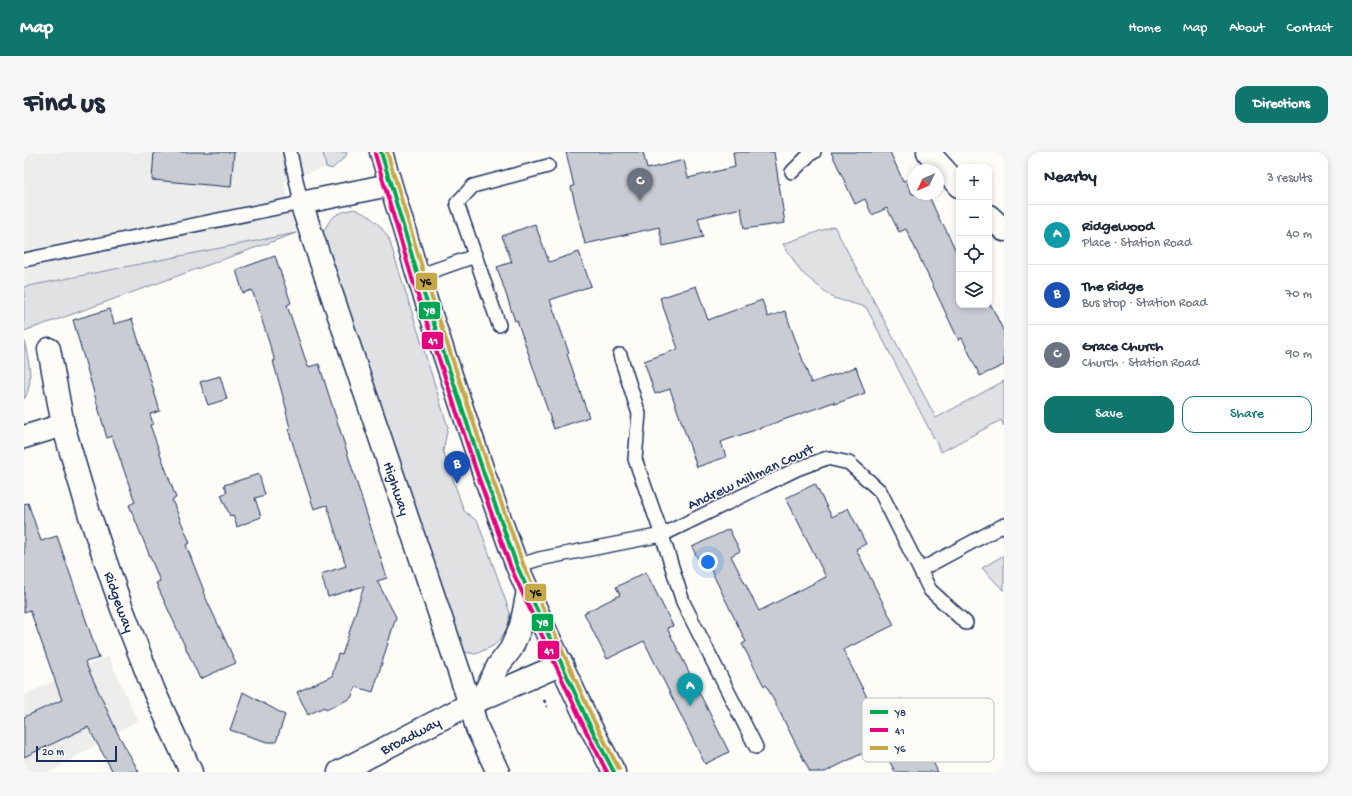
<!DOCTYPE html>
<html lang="en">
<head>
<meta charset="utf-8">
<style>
  body { margin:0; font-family:"Gochi Hand",sans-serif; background:#f6f6f7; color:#1f2937 }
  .controls { position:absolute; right:12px; top:12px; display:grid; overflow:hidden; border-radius:8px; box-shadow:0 2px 6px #0003 }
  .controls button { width:36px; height:36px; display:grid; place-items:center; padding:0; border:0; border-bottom:1px solid #e0e1e3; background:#fff; color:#1f2937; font:20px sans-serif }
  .compass { position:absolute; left:884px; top:12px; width:36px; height:36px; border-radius:50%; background:#fff; box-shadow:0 2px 6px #0003; rotate:226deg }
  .scale { position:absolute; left:12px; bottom:10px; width:81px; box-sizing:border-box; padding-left:4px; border:2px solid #1b2f5e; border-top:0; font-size:11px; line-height:14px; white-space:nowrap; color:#1b2f5e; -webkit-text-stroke:3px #fdfcf7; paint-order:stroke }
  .you { position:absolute; left:684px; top:410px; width:14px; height:14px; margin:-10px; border:3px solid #fff; border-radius:50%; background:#1a73e8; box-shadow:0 0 0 6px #1a73e833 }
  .badge { display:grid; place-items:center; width:26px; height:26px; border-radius:50%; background:#0f766e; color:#fff; font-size:13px; font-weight:700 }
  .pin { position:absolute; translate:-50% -33px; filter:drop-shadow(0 1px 2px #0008) }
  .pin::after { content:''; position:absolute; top:21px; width:14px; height:12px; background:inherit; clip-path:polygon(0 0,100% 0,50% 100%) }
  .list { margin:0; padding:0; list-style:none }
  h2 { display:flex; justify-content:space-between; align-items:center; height:52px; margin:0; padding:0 16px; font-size:17px }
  h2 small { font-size:13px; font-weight:400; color:#747a83 }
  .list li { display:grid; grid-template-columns:26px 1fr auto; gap:12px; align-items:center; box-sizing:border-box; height:60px; padding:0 16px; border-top:1px solid #e0e1e3 }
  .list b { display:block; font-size:15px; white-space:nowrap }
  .list p { margin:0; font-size:13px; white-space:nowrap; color:#747a83 }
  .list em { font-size:13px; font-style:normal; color:#747a83 }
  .actions { display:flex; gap:8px; padding:12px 16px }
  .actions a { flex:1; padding:9px 0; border:1px solid #0f766e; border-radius:12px; text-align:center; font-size:14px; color:#0f766e }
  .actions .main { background:#0f766e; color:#fff }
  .icon { flex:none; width:22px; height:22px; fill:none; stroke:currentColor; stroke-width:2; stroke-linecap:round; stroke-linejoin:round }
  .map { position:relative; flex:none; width:980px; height:620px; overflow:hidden; border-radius:12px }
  header { display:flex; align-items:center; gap:24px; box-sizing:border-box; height:56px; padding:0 20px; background:#0f766e; color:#fff }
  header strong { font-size:19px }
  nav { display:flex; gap:22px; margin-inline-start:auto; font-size:14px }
  .intro { display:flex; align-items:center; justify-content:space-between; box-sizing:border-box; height:96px; padding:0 24px }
  h1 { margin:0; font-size:28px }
  .button { padding:10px 18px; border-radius:12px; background:#0f766e; color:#fff; font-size:14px; font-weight:700 }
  main { display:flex; gap:24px; padding:0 24px }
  aside { flex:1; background:#fff; border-radius:12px; box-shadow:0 2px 6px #0003 }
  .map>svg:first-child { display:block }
</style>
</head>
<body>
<header>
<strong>Map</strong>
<nav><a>Home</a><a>Map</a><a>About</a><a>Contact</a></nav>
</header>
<div class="intro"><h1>Find us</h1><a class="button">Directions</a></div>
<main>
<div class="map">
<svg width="980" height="620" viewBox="0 0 980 620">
  <rect width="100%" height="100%" fill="#fdfcf7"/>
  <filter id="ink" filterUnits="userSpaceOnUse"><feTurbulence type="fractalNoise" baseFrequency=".025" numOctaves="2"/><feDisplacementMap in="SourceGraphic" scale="8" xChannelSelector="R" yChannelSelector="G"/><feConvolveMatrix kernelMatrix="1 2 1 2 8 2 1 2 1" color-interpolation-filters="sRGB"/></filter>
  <g filter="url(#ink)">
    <!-- built -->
    <g fill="#edeeec">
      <path d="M0,0h299l3,15 -42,14 12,52 -272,54z"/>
      <path d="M84,504l30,64 -88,52h-26v-77z"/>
    </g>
    <!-- green -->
    <g fill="#e0e1e3" stroke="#7e88a0">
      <path d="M299,0h24l-1,4 -14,13 -6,-2z"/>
      <path d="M330,57c18,7 25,14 35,30l59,188 -5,24 21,60 14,11 32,91 -2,13 -7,13 -8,7 -17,8 -13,-2 -142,-415c9,-20 12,-23 33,-28z"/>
      <path d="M810,74l102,192 68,-37v45l-3,-6 -60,32 -75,-145 -33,-9 -32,-26 -18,-28z"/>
      <path d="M272,81l-237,86 -35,12v-44z"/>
      <path d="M0,188c4,19 11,42 0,59z"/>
      <path d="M980,403v36l-22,-23z"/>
    </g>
    <!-- building -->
    <g fill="#c9ccd3" stroke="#1b2f5e">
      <path d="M130,0h80l-3,35 -79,-7z"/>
      <path d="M542,0h77l4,17 37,-9 4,18 47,-11 -2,-15h41l11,71 -41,6 -3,-21 -43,10 5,19 -40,9 -4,-19 -74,17 -14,-57 3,-1z"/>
      <path d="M807,0h59l13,29 3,-1 6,14h16l14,31 1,-1 16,33v48h32l13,27v33l-24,11 -18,-38 -3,1v2l-53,-112 -7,3 -12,-24 -15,7 -7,-16 -10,5z"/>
      <path d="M511,72l14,38 30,-10 12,34 -41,14 19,53 -2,1 22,63 -35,12 -37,-109 -2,1 -18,-54 15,-5 -10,-26z"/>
      <path d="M251,104l16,47 -4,2 21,62 11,-3 68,214 -10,3 19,36 -23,75 -17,-5 -5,11 -25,12 -2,-3 -16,8 -11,-23 35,-16 6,-22 4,1 22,-69 -36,11 -7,-23 25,-8 -19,-61 -13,4 -26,-80 2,-1 -4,-16 1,-1 -14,-50h2l-15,-47 -8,-24 -9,3 -7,-23z"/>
      <path d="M672,134l12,34 54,-20 6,17 17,-6 26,72 45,-16 9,26 -30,11 -1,-2 -113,40 5,15 -29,10 -27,-78 -15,5 -11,-33 34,-12 -18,-51z"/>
      <path d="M86,157l4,15 18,-5 28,92 -10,3 3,10 -3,1 26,73 -4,2 18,43 -4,2 18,46 -1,1 33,71 -36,16 -44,-96 4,-2 -31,-76 6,-3 -23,-66 -5,2 -34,-118z"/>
      <path d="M196,224l7,23 -19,6 -8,-23z"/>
      <path d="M235,322l6,21 -10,3 6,19 -24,10 -4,-12 -3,1 -9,-21 6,-3 -3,-7z"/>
      <path d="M791,332l17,33 16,-9 18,36 -10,5 38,76 -51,25 32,63 27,-14 36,73h-43l-14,-28 -56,28h-15l-44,-87 -2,1 -22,-42 4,-2 -37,-76 -6,3 -11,-22 37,-18 11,22 -9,5 28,55 67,-34 -40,-79z"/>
      <path d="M4,351l13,38 16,-5 42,122 -14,4 33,72 21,38h-26l-25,-45 -64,30v-40l38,-17 -32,-90 -6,2v-108z"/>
      <path d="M622,420l27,54 -6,2 62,124 -24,12 -61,-123 -37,18 -23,-46 36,-18 -4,-8z"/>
      <path d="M219,540l42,23 -9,27h-9l-37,-12z"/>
    </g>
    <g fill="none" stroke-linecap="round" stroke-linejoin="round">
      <!-- lane casing -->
      <g stroke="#1b2f5e" stroke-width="16">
        <g id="lane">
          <path d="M768,20l18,-18 4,-2"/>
          <path d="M0,108l277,-57 -11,-51"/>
          <path d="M394,124l57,-20"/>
          <path d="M475,173l-42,-122 16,-17 75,-20"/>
          <path d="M596,203l19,59 -4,45 27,76 21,67 73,145"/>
          <path d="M493,414l22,-7 123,-24 135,-66 30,-11 22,5 31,28 50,99 36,33"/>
          <path d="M896,418l84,-45"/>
        </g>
      </g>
      <!-- street casing -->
      <g stroke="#1b2f5e" stroke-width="25">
        <g id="street">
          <path d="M904,0l31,34"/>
          <path id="s1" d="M365,33l-88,18 169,501 7,24 21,44"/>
          <path d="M965,64l15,14"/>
          <path id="s2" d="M25,197l14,76 26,88 32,93 33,85 37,81"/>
          <path d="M0,285l39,-12"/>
          <path d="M457,547l17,-33 13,-17 10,-23 7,-35"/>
          <path id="s3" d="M315,620l131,-68 92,-40"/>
        </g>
      </g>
      <!-- secondary casing -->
      <g stroke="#1b2f5e" stroke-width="25">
        <path id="secondary" d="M357,0l37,124 66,198 33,92 27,61 45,97 25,48"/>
      </g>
      <!-- path -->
      <path stroke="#1b2f5e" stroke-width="2.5" stroke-dasharray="3 3" stroke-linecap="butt" d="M520,548l3,7"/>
      <!-- lane -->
      <use href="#lane" stroke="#fdfcf7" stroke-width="13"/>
      <!-- street -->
      <use href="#street" stroke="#fdfcf7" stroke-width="22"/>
      <!-- secondary -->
      <use href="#secondary" stroke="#fdfcf7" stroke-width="22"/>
      <!-- bus-1 casing -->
      <g stroke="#fdfcf7" stroke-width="7">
        <path id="bus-1" d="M357,0l37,124 66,198 33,92 72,158 25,48"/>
      </g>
      <!-- bus-2 casing -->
      <g stroke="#fdfcf7" stroke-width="7">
        <path id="bus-2" d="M351,2l37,124 66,198 33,92 73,159 23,45"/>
      </g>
      <!-- bus-3 casing -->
      <g stroke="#fdfcf7" stroke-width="7">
        <path id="bus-3" d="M363,0l37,122 66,198 33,92 71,157 25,48"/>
      </g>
      <!-- bus-1 -->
      <use href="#bus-1" stroke="#00a651" stroke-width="4"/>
      <!-- bus-2 -->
      <use href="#bus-2" stroke="#e5007d" stroke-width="4"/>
      <!-- bus-3 -->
      <use href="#bus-3" stroke="#c5a849" stroke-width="4"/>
    </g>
  </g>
  <g text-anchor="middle" stroke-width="3" stroke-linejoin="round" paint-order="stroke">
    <!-- street labels -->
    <g font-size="15" fill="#1b2f5e" stroke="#fdfcf7">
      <text transform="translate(726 324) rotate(-25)" y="5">Andrew Millman Court</text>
      <text dy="5" stroke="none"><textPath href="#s1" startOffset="391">Highway</textPath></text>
      <text dy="5" stroke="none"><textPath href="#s2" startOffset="263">Ridgeway</textPath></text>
      <text dy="5" stroke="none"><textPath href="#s3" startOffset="80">Broadway</textPath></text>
    </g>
  </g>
  <!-- legend -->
  <rect x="838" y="546" width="132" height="64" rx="6" fill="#fdfcf7" stroke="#b9bec9" stroke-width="1"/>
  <rect x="846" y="558" width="18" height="4" fill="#00a651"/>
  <rect x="846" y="576" width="18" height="4" fill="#e5007d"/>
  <rect x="846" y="594" width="18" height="4" fill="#c5a849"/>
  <g font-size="11" fill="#1b2f5e">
    <text x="871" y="564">Y8</text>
    <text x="871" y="582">41</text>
    <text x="871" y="600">Y6</text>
  </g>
  <g stroke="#fdfcf7" stroke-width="1.5">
    <rect x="391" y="120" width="23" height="19" rx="4" fill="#c5a849"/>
    <rect x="394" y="149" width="23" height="19" rx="4" fill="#00a651"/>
    <rect x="397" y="179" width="23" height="19" rx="4" fill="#e5007d"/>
    <rect x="500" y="431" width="23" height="19" rx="4" fill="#c5a849"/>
    <rect x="507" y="461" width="23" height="19" rx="4" fill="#00a651"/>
    <rect x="513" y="488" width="23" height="20" rx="4" fill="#e5007d"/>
  </g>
  <g font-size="11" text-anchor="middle" font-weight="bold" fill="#fff">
    <text x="406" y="162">Y8</text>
    <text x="409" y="192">41</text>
    <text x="519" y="474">Y8</text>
    <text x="525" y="502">41</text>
  </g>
  <g font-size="11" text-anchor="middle" font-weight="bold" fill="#111">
    <text x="402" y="133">Y6</text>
    <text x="512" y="444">Y6</text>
  </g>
</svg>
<div class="controls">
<button>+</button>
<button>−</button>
<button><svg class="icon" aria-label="locate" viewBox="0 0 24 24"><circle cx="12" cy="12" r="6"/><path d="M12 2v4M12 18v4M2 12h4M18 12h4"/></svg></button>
<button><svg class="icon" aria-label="layers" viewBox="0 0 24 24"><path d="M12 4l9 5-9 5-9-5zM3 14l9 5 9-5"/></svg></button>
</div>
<svg class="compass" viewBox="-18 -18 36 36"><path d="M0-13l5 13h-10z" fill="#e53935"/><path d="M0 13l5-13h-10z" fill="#747a83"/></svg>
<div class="scale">20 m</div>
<div class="you"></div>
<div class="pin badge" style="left:666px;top:554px;background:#0f9aa8">A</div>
<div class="pin badge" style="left:433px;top:332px;background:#1a4fb4">B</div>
<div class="pin badge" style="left:616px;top:49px;background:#6b7280">C</div>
</div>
<aside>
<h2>Nearby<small>3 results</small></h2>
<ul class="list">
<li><span class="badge" style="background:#0f9aa8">A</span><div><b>Ridgewood</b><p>Place · Station Road</p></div><em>40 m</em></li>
<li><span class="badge" style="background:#1a4fb4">B</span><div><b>The Ridge</b><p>Bus stop · Station Road</p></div><em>70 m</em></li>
<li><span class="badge" style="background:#6b7280">C</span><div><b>Grace Church</b><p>Church · Station Road</p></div><em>90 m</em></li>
</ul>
<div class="actions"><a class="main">Save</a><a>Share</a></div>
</aside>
</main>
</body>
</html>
